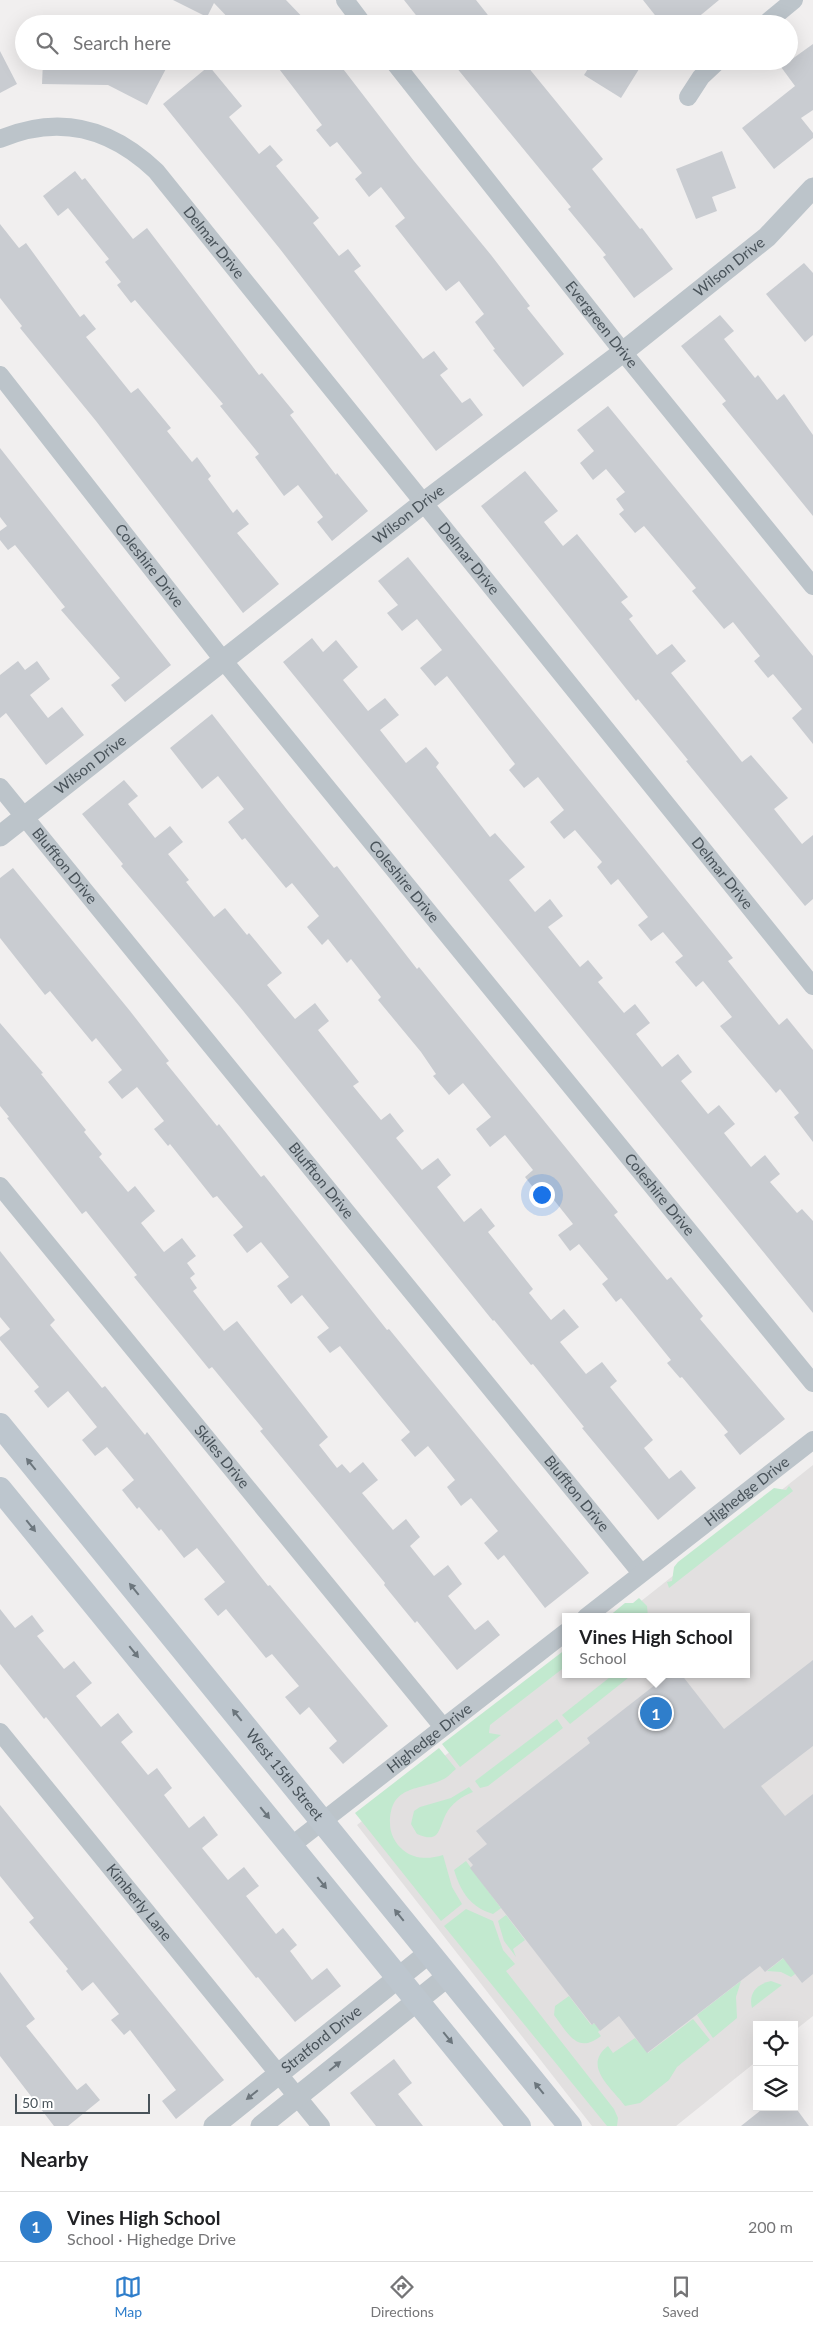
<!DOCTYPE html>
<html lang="en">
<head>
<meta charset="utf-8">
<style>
  body { margin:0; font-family:Lato,sans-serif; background:#f6f6f6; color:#202124 }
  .controls { position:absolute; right:15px; bottom:15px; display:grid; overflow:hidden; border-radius:0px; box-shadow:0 5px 20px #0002 }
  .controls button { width:45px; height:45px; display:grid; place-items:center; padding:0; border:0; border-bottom:1px solid #e0e0e0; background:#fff; color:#202124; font:25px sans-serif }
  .scale { position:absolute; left:15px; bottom:12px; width:135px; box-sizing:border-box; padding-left:5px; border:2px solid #49535a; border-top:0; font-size:14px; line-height:18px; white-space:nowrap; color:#49535a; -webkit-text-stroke:4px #fff; paint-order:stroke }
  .you { position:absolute; left:541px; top:1194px; width:18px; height:18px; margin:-12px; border:4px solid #fff; border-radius:50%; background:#1a73e8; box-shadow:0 0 0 8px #1a73e833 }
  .badge { display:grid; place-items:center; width:32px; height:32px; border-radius:50%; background:#2f7ecb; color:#fff; font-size:16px; font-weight:700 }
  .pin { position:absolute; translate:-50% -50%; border:2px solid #fff; box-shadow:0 1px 5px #0006 }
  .popup { position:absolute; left:562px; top:1613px; width:188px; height:65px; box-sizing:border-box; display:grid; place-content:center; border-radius:0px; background:#fff; filter:drop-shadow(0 1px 4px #0005); font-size:16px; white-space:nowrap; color:#757577 }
  .popup b { font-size:19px; color:#202124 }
  .popup::after { content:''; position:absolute; left:50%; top:100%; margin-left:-10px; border:10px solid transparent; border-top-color:#fff }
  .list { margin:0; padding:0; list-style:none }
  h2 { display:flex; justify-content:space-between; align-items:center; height:65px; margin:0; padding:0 20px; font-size:21px }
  h2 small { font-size:16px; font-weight:400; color:#757577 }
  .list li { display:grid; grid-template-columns:32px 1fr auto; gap:15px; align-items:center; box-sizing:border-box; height:70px; padding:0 20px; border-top:1px solid #e0e0e0 }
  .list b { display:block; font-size:19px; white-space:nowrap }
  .list p { margin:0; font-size:16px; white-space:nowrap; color:#757577 }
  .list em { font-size:16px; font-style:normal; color:#757577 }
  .icon { flex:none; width:28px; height:28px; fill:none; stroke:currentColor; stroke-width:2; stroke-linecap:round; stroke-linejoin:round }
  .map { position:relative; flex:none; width:813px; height:2126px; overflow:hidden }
  .search { position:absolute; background:#fff; box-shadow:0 5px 20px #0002; left:15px; right:15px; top:15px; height:55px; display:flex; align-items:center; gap:12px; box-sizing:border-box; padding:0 18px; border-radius:28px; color:#757577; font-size:19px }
  .sheet { height:135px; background:#fff }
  nav { display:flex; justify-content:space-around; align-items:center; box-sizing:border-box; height:70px; border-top:1px solid #e0e0e0; background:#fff; font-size:14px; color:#757577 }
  nav a { display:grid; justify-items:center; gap:2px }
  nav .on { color:#2f7ecb }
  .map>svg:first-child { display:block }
</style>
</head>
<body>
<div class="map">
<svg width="813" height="2126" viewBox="0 0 813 2126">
  <rect width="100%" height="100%" fill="#f1efef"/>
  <!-- education -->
  <path fill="#e2e0e0" d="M813,1465v551l-19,15v-6h-37v36l-81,65h-84l-235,-301 209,-165v14h180v-57h-125z"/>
  <!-- green -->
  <g fill="#c2e9cf">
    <path d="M789,1486l4,5 -124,97 -2,-6 5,-1 2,-14 4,-5 96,-74 12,2z"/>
    <path d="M639,1598l8,8 1,11h-40l17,-14h8z"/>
    <path d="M566,1649v17l-76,59 -1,8 12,2 -41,32 -18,-23z"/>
    <path d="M614,1674h19l-63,50 -8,-9z"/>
    <path d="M557,1719l6,9 -75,58 -8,2 -5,-7z"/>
    <path d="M439,1748l17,21c-4,3 -8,8 -12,10 -24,12 -54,5 -54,44 0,11 5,20 13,27 12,10 27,9 40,5l9,32 10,17 -21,17 -86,-108z"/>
    <path d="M469,1787l4,5c-11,4 -22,12 -27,22 -8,16 -6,30 -29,20l-6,-10 3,-13 6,-4 31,-9z"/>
    <path d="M466,1861l34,46 4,-1 -11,8c-23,-7 -32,-22 -39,-44z"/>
    <path d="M466,1909l27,12 10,29 12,14 -9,7 108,138 4,9 -1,8h-10l-163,-200z"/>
    <path d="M506,1915l19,25 -12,9 3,8 -12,-16 -6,-20z"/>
    <path d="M813,1935v26l-22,16 -10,-5 -14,-1z"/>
    <path d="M741,1981l-5,16 1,21 -24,20 -16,-23z"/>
    <path d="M771,1981l11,4 -30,23c-4,-15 5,-24 19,-27z"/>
    <path d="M569,1996l22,29 4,-2 5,7 -2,2 3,4c-24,19 -33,-3 -47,-21l1,-9z"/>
    <path d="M693,2019l17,21 -33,27 -8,13 -29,23 -15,3c-14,-19 -43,-40 -17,-60l5,7 22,-15 13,15z"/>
  </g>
  <!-- building -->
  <g fill="#c9ccd1">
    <path d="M173,0h113l23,24h-75l-20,-21 -7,14z"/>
    <path d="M404,0h72l19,24h-72z"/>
    <path d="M643,0h76l-29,24h-28z"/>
    <path d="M813,44v66l-12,8 12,15v5l-39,31 -32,-41 53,-42 -14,-19z"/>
    <path d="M0,51l17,33 -17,9z"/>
    <path d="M43,61h127l-23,44 -39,-20 -66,-1z"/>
    <path d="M273,61h64l77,100 77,94 39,51 -3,2 37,46 -41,33 -30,-37 2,-1 -20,-27 9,-8 -25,-33 -13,10 -51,-65 10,-8 -24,-31 -12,10 -14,-18 7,-6 -25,-31 -7,5 -14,-17 6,-5z"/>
    <path d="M451,61h72l80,98 -11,10 48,60 2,-1 31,41 -39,29 -31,-41 3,-2 -38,-46 3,-2z"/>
    <path d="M593,61h51l-23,37 -37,-23z"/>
    <path d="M209,66l33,40 -13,11 30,37 11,-9 13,15 -7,6 43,52 -6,5 26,33 9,-7 13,17 -7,5 69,88 11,-8 14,18 -8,6 22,28 8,-5 13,17 -47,36 -156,-202 -117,-145z"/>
    <path d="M722,151l14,37 -24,9 5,14 -21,8 -20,-50z"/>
    <path d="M75,171l7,9 3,-2 48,61 14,-11 112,147 3,-2 32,39 -4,3 46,60 1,-2 31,38 -36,30 -15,-19 6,-5 -25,-32 -14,11 -29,-39 4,-3 -39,-48 3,-2 -88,-104 -4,3 -14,-18 4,-3 -16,-20 4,-3 -41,-51 -10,8 -15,-20z"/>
    <path d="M0,224l19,24 7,-5 54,74 4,-3 12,15 -10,8 45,56 7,-5 33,40 -4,3 25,31 5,-5 14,19 -3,3 25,34 4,-4 12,15 -12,9 42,51 -36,29 -147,-192 -76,-93 2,-2 -22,-28z"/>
    <path d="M804,263l9,10v62l-8,7 -39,-48z"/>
    <path d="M720,315l14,16 -10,8 31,39 3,-3 19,25 7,-6 29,41v81l-91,-112 4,-3 -45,-55z"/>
    <path d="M608,406l205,250v88l-21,-26 10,-9 -29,-35 -5,4 -14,-17 6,-5 -27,-34 -9,7 -32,-38 4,-3 -52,-62 -9,7 -16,-19 5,-4 -8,-11 9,-7 -19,-23 -13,11 -13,-17 14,-12 -17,-21z"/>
    <path d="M0,448l171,217 -46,37 -14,-17 9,-7 -59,-68 4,-3 -50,-62 -7,5 -8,-10v-9l7,-5 -7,-9z"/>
    <path d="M525,471l33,40 -14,11 19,24 14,-12 51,63 -7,5 12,14 -4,3 28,36 15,-11 14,17 -15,12 71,89 9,-7 37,43 -14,11 28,35 11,-9v64l-8,7 -119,-145 2,-1 -50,-61 -2,2 -155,-195z"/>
    <path d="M408,557l325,401 -5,3 51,64 8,-7 26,32v92l-19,-25 5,-4 -19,-24 -4,4 -56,-67 12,-9 -29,-36 -7,6 -21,-25 8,-6 -20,-24 -12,9 -13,-16 10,-8 -30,-38 -7,6 -14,-18 5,-5 -27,-32 -11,9 -14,-17 14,-12 -26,-33 -14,11 -15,-18 6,-6 -68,-88 -12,10 -15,-18 22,-18 -25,-31 -15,12 -15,-18 11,-8 -20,-24z"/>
    <path d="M312,638l11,14 13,-12 22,27 -15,13 25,31 17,-13 14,17 -19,15 26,33 20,-16 13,16 -3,4 54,70 5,-4 30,34 -16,13 26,32 15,-13 13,17 -15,11 32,40 8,-7 15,18 -5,4 26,31 11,-9 15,19 -14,11 26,33 16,-13 14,18 -11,9 27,33 11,-9 16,19 -11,9 27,34 14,-12 15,19 -10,8 27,31 5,-4 11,12v92l-530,-651z"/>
    <path d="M18,661l7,9 12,-9 13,18 -20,16 18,23 14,-11 22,28 -38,30 -40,-52 -6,5v-43z"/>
    <path d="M212,714l76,97 46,57 3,-2 80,103 2,-2 199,245 -4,3 53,65 4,-3 32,39 -3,3 85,100 -45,36 -16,-20 4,-3 -46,-55 -2,1 -13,-15 4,-3 -50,-62 -5,4 -14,-18 6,-5 -29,-35 -9,7 -12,-16 15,-11 -27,-34 -7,5 -14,-18 8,-7 -28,-35 -15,12 -14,-18 15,-12 -28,-34 -14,12 -16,-19 3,-2 -15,-22 -43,-52 3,-3 -30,-38 -4,4 -19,-24 -6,6 -15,-18 12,-11 -27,-33 -6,5 -41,-50 -3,2 -14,-18 16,-13 -26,-33 -16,13 -32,-41z"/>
    <path d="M124,780l14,16 -10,8 27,34 15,-12 13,16 -15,12 21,26 -3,2 28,35 11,-9 22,27 2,-2 33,40 -15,12 28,34 20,-16 14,18 -11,9 41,52 -6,4 28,34 9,-7 14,18 -8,7 26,32 16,-12 13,17 -14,12 27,35 17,-14 14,18 -7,6 45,57 -4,4 22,27 13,-11 15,18 -19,15 26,32 16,-12 15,19 -7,6 43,53 -9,8 25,31 12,-9 15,18 -38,32 -76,-92 2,-1 -51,-63 -2,1 -37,-45 -1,1 -253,-314 -119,-141 2,-2 -41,-50z"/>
    <path d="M13,868l117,143 39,50 -3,2 51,63 2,-2 42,53 3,-2 123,155 2,-1 200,244 -44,35 -41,-53 -6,5 -14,-17 14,-12 -27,-33 -10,8 -14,-19 8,-7 -27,-34 -13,11 -14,-17 9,-8 -28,-34 -42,-52 -10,7 -13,-16 12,-9 -27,-33 -11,9 -14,-18 12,-9 -28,-35 -14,11 -14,-18 10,-8 -26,-31 -4,2 -43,-54 -2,2 -14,-17 10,-8 -27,-34 -15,12 -14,-17 14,-12 -26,-32 -4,4 -42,-51 -5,4 -45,-57v-60z"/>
    <path d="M0,1023l43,50 -2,1 45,56 -2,2 18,22 -3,3 29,35 7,-6 20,25 -14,12 23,29 18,-14 14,18 -9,7 8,11 -5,4 7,10 -4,3 31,40 13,-10 91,116 -9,8 18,23 5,-4 8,9 13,-11 15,18 -16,13 31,37 13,-11 14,18 -10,9 24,30 14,-11 14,19 -14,12 27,34 13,-10 12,15 -43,35 -40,-49 -2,2 -31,-38 1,-2 -125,-152 3,-2 -51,-62 -3,2 -75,-92 3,-2 -51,-64 -4,3 -75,-96 2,-1 -9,-11z"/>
    <path d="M0,1251l55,69 -5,5 52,63 3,-2 40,49 2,-3 121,154 2,-1 118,141 -45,38 -14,-16 8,-7 -28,-34 -9,8 -15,-18 14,-11 -27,-32 -6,4 -40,-49 -8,7 -14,-17 21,-17 -28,-34 -13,10 -23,-29 -2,2 -20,-24 -2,2 -15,-19 12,-10 -27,-33 -12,9 -13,-16 15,-13 -29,-36 -20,17 -14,-17 5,-4 -39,-47v-3l10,-8 -10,-12z"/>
    <path d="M0,1609l15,19 17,-13 12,16 -7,5 27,33 10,-8 18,22 -16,13 25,31 17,-14 15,19 -12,10 27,33 9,-7 15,20 -8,7 25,33 15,-12 14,19 -16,13 26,32 16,-13 15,19 -13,10 30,38 7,-6 14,17 -7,6 22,29 15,-12 14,18 -46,36 -37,-45 -2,1 -210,-261 -2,2 -44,-55z"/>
    <path d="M813,1660v86l-52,40 24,30 28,-22v180l-11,9 -19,-25 -18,14 -5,-6 -113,87 -28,-37 -19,15 -6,-8 -2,2 -122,-157 3,-3 -5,-6 19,-15 -11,-13 114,-88 -3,-5 82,-64h12l43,55z"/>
    <path d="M0,1805l224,275 -48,39 -14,-18 14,-11 -46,-60 -6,5 -13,-15 8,-6 -26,-32 -11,9 -16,-20 2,-2 -39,-47 5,-4 -34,-42z"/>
    <path d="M0,1972l35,47 -9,7 51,64 9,-7 14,17 -32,26h-14l-54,-70z"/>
    <path d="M394,2059l18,24 -14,11 25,32h-47l-26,-33z"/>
    <path d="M765,2107h30l14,19h-68z"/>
  </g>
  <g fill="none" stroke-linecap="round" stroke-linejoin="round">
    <!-- minor -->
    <g stroke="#bcc4ca" stroke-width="18">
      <path d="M345,0l18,24"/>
      <path d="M765,24l29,-24"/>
      <path id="s1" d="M393,61l230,291 190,234"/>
      <path d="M688,97l13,-20 17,-16"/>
      <path id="s2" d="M0,139c59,-25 111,-11 156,32l657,815"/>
      <path id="s3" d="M0,375l223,285 590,723"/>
      <path id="s4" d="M0,787l641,786"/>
      <path id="s5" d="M0,1186l443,541"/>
      <path id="s6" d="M586,1617l227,-177"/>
      <path id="s7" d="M0,1732l321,394"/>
      <path id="s8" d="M292,1845l274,-213"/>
    </g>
    <!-- tertiary -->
    <g stroke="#bcc4ca" stroke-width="21">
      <path id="s9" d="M0,836l422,-332 201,-152 144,-115 46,-49"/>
      <path id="s10" d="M214,2126l215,-173"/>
      <path d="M261,2126l187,-150"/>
    </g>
    <!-- secondary -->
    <g stroke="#bdc6ce" stroke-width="24">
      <path id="s11" d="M0,1425l570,701"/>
      <path d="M0,1489l519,637"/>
    </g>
  </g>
  <!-- one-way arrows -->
  <defs><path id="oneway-solid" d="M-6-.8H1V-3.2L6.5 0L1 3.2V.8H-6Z" transform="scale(1.25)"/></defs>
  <g fill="#6c767d">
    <use href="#oneway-solid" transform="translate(31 1464) rotate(-129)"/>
    <use href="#oneway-solid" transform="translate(31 1526) rotate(51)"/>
    <use href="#oneway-solid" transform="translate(134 1589) rotate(-129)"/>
    <use href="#oneway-solid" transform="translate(134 1652) rotate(51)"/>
    <use href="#oneway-solid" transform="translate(237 1715) rotate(-129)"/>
    <use href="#oneway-solid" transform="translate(265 1813) rotate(51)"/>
    <use href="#oneway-solid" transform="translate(322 1883) rotate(51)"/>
    <use href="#oneway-solid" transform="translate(399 1915) rotate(-129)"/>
    <use href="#oneway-solid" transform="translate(448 2038) rotate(51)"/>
    <use href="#oneway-solid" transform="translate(539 2088) rotate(-129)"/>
  </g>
  <g fill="#6c757c">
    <use href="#oneway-solid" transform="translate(335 2066) rotate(-39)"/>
    <use href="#oneway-solid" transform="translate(252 2095) rotate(141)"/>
  </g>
  <g text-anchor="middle" stroke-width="5" stroke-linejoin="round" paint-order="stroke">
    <!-- street labels -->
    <g font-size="15" fill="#49535a" stroke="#fff">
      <text dy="5" stroke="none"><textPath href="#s2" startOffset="262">Delmar Drive</textPath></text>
      <text dy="5" stroke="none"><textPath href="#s9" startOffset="925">Wilson Drive</textPath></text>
      <text dy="5" stroke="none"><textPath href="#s1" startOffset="336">Evergreen Drive</textPath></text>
      <text dy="5" stroke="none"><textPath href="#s9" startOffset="520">Wilson Drive</textPath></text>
      <text dy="5" stroke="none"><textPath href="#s2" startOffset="668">Delmar Drive</textPath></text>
      <text dy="5" stroke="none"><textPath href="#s3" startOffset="242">Coleshire Drive</textPath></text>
      <text dy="5" stroke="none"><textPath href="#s9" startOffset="115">Wilson Drive</textPath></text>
      <text dy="5" stroke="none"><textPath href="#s4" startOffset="102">Bluffton Drive</textPath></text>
      <text dy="5" stroke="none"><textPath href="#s2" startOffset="1072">Delmar Drive</textPath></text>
      <text dy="5" stroke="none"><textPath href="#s3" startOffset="648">Coleshire Drive</textPath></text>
      <text dy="5" stroke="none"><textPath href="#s4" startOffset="508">Bluffton Drive</textPath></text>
      <text dy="5" stroke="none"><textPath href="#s3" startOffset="1052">Coleshire Drive</textPath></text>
      <text dy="5" stroke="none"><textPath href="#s5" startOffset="350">Skiles Drive</textPath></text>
      <text dy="5" stroke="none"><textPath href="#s6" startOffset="204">Highedge Drive</textPath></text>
      <text dy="5" stroke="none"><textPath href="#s4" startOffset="912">Bluffton Drive</textPath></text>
      <text dy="5" stroke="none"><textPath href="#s8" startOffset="174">Highedge Drive</textPath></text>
      <text dy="5" stroke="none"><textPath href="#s11" startOffset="451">West 15th Street</textPath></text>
      <text dy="5" stroke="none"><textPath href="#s7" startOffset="220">Kimberly Lane</textPath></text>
      <text dy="5" stroke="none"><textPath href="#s10" startOffset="138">Stratford Drive</textPath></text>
    </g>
  </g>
</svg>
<div class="controls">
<button><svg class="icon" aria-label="locate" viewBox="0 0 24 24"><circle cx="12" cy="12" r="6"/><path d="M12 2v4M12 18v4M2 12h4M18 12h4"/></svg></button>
<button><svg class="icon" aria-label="layers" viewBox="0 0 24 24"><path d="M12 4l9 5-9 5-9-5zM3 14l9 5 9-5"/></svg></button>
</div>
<div class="scale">50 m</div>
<div class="you"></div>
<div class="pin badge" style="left:656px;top:1713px">1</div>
<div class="popup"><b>Vines High School</b>School</div>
<div class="search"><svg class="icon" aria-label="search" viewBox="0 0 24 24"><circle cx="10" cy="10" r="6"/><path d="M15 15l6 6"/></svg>Search here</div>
</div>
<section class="sheet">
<h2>Nearby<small></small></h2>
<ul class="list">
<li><span class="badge">1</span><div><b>Vines High School</b><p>School · Highedge Drive</p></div><em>200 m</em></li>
</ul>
</section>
<nav>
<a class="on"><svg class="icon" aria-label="map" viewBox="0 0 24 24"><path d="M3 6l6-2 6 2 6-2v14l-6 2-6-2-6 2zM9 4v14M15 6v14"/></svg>Map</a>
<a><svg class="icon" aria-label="directions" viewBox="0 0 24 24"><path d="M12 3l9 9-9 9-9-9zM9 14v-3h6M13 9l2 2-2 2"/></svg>Directions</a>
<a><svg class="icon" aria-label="saved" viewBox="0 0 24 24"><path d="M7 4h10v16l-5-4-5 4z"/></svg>Saved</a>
</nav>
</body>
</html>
